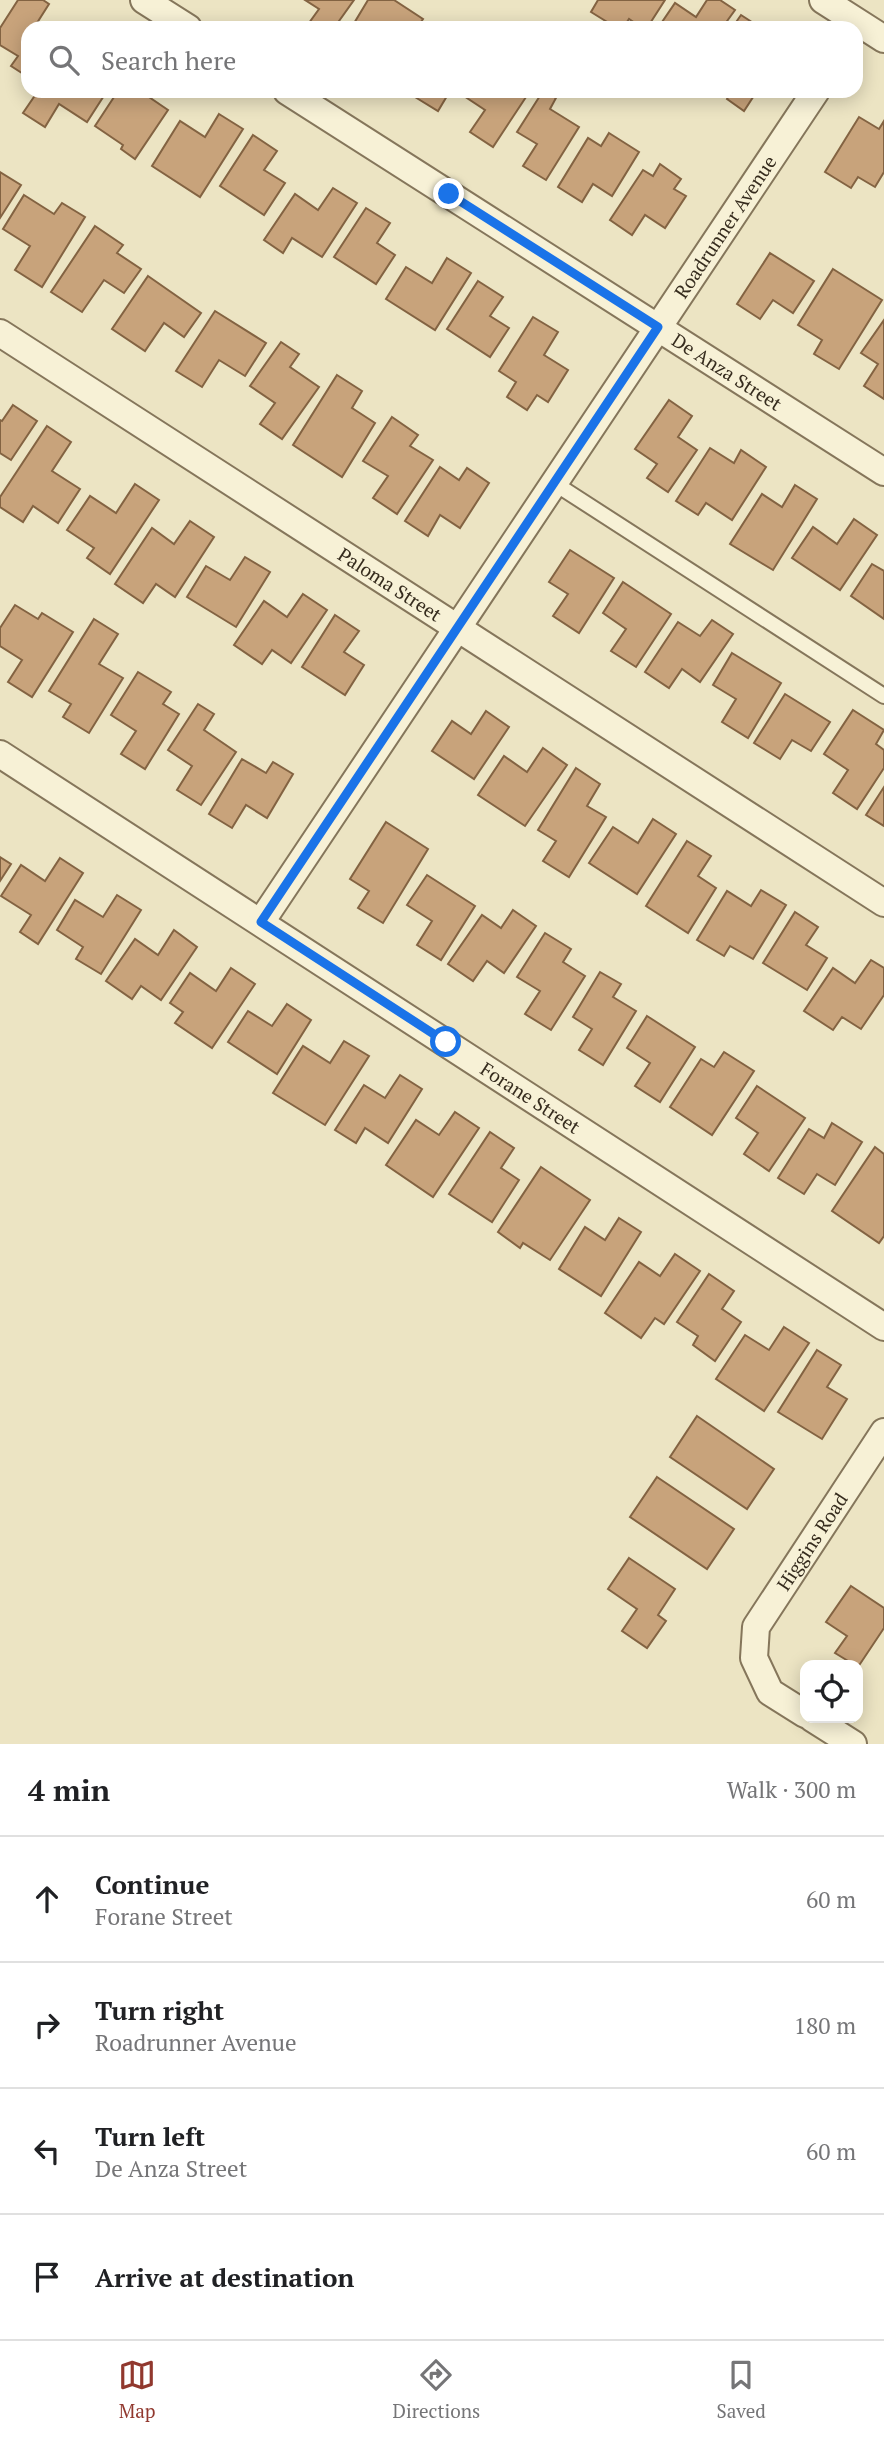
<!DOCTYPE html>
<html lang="en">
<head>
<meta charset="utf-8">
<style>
  body { margin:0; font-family:"PT Serif",serif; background:#f6f6f6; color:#202124 }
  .controls { position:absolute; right:21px; bottom:21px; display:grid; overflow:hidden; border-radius:14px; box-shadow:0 4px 18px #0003 }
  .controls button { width:63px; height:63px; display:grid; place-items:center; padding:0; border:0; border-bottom:2px solid #e0e0e0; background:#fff; color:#202124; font:35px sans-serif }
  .stop { position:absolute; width:21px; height:21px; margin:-16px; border:5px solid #1a73e8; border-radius:50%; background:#fff }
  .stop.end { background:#1a73e8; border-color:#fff; box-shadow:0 2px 7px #0008 }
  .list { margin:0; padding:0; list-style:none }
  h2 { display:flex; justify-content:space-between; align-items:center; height:91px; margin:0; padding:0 28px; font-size:30px }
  h2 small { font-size:23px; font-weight:400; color:#757577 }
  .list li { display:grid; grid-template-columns:46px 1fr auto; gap:21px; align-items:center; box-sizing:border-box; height:126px; padding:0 28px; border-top:2px solid #e0e0e0 }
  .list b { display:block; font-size:26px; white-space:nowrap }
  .list p { margin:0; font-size:23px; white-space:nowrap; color:#757577 }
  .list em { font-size:23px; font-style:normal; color:#757577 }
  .icon { flex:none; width:38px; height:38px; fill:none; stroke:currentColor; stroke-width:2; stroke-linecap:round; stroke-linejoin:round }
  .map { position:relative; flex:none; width:884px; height:1744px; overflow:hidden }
  .search { position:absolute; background:#fff; box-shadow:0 4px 18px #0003; left:21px; right:21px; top:21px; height:77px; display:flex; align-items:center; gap:18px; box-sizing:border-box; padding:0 24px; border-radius:21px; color:#757577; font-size:26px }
  .sheet { height:595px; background:#fff }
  nav { display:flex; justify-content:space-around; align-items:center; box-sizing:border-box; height:98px; border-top:2px solid #e0e0e0; background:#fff; font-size:19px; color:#757577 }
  nav a { display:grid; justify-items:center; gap:4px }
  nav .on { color:#91382e }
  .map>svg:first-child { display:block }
</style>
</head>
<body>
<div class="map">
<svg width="884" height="1744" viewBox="0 0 884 1744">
  <rect width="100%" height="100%" fill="#ece4c3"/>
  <!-- building -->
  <g fill="#c8a37b" stroke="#836342" stroke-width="2">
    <path d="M18,0h25l6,4 -12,19 8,5h-17v49l-17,-11 7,-10 -18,-11v-17z"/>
    <path d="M305,0h49l-20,28h-17l-8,-5 10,-14z"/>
    <path d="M368,0h26l29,19 -6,9h-59l-5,-3z"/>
    <path d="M598,0h67l-18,28h-5l-13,-9 -6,9h-6l-26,-16z"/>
    <path d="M707,0h13l15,10 -13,18h-64l17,-25 21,14z"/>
    <path d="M741,15l20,13h-29z"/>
    <path d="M38,91h69l-20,31 -28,-18 -14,23 -22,-14z"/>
    <path d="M118,91h36l-5,6 19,13 -33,49 -14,-10 2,-4 -28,-19z"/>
    <path d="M419,91h31l-12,20 -23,-14z"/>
    <path d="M462,91h62l4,3 -35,53 -23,-15 15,-22 -24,-16z"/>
    <path d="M543,91l13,7 -6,11 29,18 -33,53 -23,-14 14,-22 -20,-12z"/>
    <path d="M732,91h25l-13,20 -17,-12z"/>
    <path d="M219,114l24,15 -43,68 -48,-31 28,-45 25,16z"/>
    <path d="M859,117l20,12 5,-8v51l-9,15 -17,-10 -7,11 -26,-16z"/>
    <path d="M609,133l30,19 -27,44 -19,-12 -11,18 -24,-15 30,-49 13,8z"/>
    <path d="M253,135l24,16 -13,19 21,13 -21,32 -44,-29z"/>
    <path d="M660,164l21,15 -7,10 12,7 -21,32 -20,-13 -13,20 -22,-15 33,-50 10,6z"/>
    <path d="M0,172l21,13 -21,33z"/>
    <path d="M333,188l24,15 -35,54 -30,-19 -9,15 -19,-13 31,-46 23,16z"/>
    <path d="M24,195l30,19 8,-11 23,14 -43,70 -27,-17 15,-24 -27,-17z"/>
    <path d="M366,208l24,15 -13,20 18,12 -19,29 -42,-27z"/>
    <path d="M95,226l28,19 -6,8 24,16 -17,24 -20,-13 -22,32 -31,-20z"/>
    <path d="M770,253l44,28 -21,32 -20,-13 -13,19 -23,-15z"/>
    <path d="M447,258l24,15 -36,57 -49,-31 20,-32 26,16z"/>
    <path d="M833,269l49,31 -43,69 -25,-15 8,-14 -24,-15z"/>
    <path d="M148,276l53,37 -17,24 -20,-14 -19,28 -33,-22z"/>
    <path d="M478,281l25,16 -13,19 19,12 -19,29 -43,-28z"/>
    <path d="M215,311l51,32 -21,33 -26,-16 -17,27 -26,-16z"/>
    <path d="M533,317l25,15 -14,23 24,15 -20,32 -11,-7 -10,15 -20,-13 9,-15 -17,-11z"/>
    <path d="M884,320v79l-20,-13 14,-22 -17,-11z"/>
    <path d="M281,342l18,12 -9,13 29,20 -37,52 -22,-15 15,-21 -25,-17z"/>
    <path d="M337,375l25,16 -10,17 23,15 -33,54 -49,-32z"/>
    <path d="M669,400l23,16 -14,21 19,13 -29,42 -21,-14 10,-14 -22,-15z"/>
    <path d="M13,405l24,16 -26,39 -11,-7v-33l2,1z"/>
    <path d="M392,417l26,18 -8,11 23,14 -36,54 -24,-16 15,-22 -25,-15z"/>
    <path d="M47,426l24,16 -19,29 28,18 -22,34 -25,-17 -10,16 -23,-15v-10z"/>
    <path d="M710,448l24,15 7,-13 25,17 -34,53 -26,-17 -8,12 -22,-14z"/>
    <path d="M440,467l19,13 8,-12 22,15 -29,45 -20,-13 -12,21 -23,-15z"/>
    <path d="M135,484l24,16 -49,74 -23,-16 7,-10 -27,-18 23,-34 26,17z"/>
    <path d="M795,485l22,14 -44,71 -43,-26 32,-50 20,13z"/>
    <path d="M854,519l23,16 -37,55 -48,-32 21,-31 24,17z"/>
    <path d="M190,521l24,16 -39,60 -19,-13 -13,19 -28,-19 37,-56 22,16z"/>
    <path d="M570,550l44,28 -35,55 -26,-17 15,-22 -19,-12z"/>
    <path d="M245,557l25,15 -34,55 -49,-30 19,-31 24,14z"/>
    <path d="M872,564l12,7v48l-33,-23z"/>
    <path d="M623,582l48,32 -35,53 -25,-16 15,-22 -23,-16z"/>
    <path d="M303,594l24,16 -36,53 -19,-13 -10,14 -28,-19 30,-44 23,16z"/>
    <path d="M15,605l23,14 4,-6 31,19 -41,65 -24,-15 14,-22 -22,-14v-18z"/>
    <path d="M335,615l24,16 -15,21 20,13 -19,30 -43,-28z"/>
    <path d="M94,619l24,15 -19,30 24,14 -34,55 -26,-16 8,-13 -22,-13z"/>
    <path d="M712,620l21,14 -33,48 -18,-13 -13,19 -24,-16 33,-50 22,14z"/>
    <path d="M732,653l49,30 -33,55 -26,-16 14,-23 -23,-14z"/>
    <path d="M138,672l33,20 -8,12 16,10 -34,55 -24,-15 15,-23 -25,-16z"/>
    <path d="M785,694l45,28 -19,29 -19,-11 -12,19 -26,-16z"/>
    <path d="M198,704l16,10 -10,16 32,22 -35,53 -24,-15 15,-24 -24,-16z"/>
    <path d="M853,710l31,20 -8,14 8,6v18l-27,41 -24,-16 15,-23 -24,-16z"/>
    <path d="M486,711l23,16 -35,52 -42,-28 20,-30 19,13z"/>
    <path d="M543,748l24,17 -42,61 -47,-31 26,-39 23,16z"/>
    <path d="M242,759l24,14 7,-11 20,12 -26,44 -21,-13 -14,23 -23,-14z"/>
    <path d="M576,768l24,16 -13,22 19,11 -37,60 -26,-16 13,-20 -18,-11z"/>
    <path d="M884,787v39l-18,-11z"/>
    <path d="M653,819l23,15 -39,60 -48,-31 24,-36 25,16z"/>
    <path d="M386,822l42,27 -45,74 -25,-15 11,-17 -19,-12z"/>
    <path d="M687,841l24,15 -13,20 18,12 -28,45 -42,-27z"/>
    <path d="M0,857l11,7 -11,17z"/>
    <path d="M60,858l23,15 -45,71 -18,-12 11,-17 -30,-19 20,-31 24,16z"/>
    <path d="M427,875l48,31 -34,54 -24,-15 15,-24 -25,-16z"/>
    <path d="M761,890l25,15 -33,54 -23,-13 -6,10 -27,-16 30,-49 24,15z"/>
    <path d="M117,895l24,15 -40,64 -25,-15 7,-12 -26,-17 18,-30 28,17z"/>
    <path d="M513,910l23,16 -32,47 -17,-12 -14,20 -25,-17 34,-49 19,13z"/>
    <path d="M795,912l23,15 -12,18 21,13 -20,32 -44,-27z"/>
    <path d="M174,930l23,17 -36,53 -20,-14 -9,13 -26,-18 29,-42 23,16z"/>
    <path d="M545,933l26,16 -8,13 22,14 -34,54 -26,-16 15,-23 -23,-14z"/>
    <path d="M871,960l13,8v27l-23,34 -19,-12 -9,13 -29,-19 29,-43 22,15z"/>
    <path d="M231,968l24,16 -43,64 -37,-25 8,-11 -13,-9 20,-30 26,18z"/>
    <path d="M600,972l21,12 -8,13 23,14 -33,54 -24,-15 13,-21 -19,-12z"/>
    <path d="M287,1004l24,16 -34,54 -49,-32 20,-31 24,15z"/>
    <path d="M647,1016l48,31 -35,55 -25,-16 15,-23 -23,-15z"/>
    <path d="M344,1041l25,15 -44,69 -52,-32 30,-47 27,17z"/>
    <path d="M724,1052l30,19 -42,64 -42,-28 31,-48 13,8z"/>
    <path d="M400,1075l22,14 -34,54 -23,-15 -9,15 -21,-13 29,-45 21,13z"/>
    <path d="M757,1086l48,32 -36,53 -25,-17 14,-21 -22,-15z"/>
    <path d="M455,1112l24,16 -46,69 -47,-32 30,-45 23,15z"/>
    <path d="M832,1123l30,19 -27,43 -18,-11 -13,20 -26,-16 31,-49 15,9z"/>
    <path d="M490,1132l24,16 -13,20 18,12 -27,42 -43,-28z"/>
    <path d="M875,1147l9,7v82l-5,7 -47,-32z"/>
    <path d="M541,1167l49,33 -40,60 -27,-17 -3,5 -22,-16z"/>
    <path d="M619,1218l22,14 -40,64 -42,-27 26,-42 20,13z"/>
    <path d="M675,1254l25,17 -36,53 -9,-6 -14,20 -36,-25 34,-51 21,14z"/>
    <path d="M709,1274l25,17 -12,18 19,13 -26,39 -22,-16 5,-9 -21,-14z"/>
    <path d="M784,1327l25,16 -45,68 -48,-32 29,-44 24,15z"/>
    <path d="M817,1350l24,15 -14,22 20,12 -25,40 -44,-27z"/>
    <path d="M697,1416l77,53 -27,40 -77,-52z"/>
    <path d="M657,1477l77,52 -27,40 -77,-52z"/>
    <path d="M629,1558l46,31 -17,26 8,6 -19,27 -25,-17 15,-22 -29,-20z"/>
    <path d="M851,1586l33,22v20l-26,39 -23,-14 12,-17 -21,-14z"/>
  </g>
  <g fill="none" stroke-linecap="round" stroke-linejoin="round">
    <!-- lane casing -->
    <g stroke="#85765b" stroke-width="18">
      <path id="lane" d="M554,483l330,213"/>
    </g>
    <!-- street casing -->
    <g stroke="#85765b" stroke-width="30">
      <g id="street">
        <path d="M144,0l44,28"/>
        <path d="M823,0l61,39"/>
        <path id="s1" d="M287,91l597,381"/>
        <path id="s2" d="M0,333l884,570"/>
        <path id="s3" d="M0,754l884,573"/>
        <path id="s4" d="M261,922l555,-831"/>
        <path id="s5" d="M805,1714l-35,-22 -16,-34 2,-31 128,-195"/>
        <path d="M812,1718l41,26"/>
      </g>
    </g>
    <!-- lane -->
    <use href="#lane" stroke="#f7f1d6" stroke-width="14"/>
    <!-- street -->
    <use href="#street" stroke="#f7f1d6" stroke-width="26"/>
  </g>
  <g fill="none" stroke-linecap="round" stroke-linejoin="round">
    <!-- route -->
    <path stroke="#1a73e8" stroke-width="9" d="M446,1042l-185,-120 397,-595 -209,-133"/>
  </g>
  <g text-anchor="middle" stroke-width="5" stroke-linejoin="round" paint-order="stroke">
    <!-- street labels -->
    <g font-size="19" fill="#362c1e" stroke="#f4eed3">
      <text dy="7" stroke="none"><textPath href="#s4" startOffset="836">Roadrunner Avenue</textPath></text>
      <text dy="7" stroke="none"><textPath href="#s1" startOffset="522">De Anza Street</textPath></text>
      <text dy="7" stroke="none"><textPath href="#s2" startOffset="464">Paloma Street</textPath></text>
      <text dy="7" stroke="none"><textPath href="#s3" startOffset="632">Forane Street</textPath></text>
      <text dy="7" stroke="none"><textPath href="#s5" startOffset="212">Higgins Road</textPath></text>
    </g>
  </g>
</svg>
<div class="controls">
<button><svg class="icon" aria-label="locate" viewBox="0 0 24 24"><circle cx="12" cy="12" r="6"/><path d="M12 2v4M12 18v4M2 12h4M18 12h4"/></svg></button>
</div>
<div class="stop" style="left:446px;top:1042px"></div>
<div class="stop end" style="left:449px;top:194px"></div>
<div class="search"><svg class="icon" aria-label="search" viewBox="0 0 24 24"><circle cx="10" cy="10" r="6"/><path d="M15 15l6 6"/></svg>Search here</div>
</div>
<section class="sheet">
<h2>4 min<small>Walk · 300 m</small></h2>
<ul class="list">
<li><svg class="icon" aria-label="ahead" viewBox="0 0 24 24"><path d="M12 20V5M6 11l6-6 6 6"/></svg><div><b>Continue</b><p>Forane Street</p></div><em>60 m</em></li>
<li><svg class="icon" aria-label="right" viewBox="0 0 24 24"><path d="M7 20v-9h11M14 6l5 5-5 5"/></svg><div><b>Turn right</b><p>Roadrunner Avenue</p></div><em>180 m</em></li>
<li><svg class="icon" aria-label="left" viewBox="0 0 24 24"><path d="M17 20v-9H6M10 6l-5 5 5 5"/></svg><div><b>Turn left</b><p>De Anza Street</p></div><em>60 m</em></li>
<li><svg class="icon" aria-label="arrive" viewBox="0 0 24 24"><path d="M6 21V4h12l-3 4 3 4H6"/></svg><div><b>Arrive at destination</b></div></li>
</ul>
</section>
<nav>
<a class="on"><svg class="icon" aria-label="map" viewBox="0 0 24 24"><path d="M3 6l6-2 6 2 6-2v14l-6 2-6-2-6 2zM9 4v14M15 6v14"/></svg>Map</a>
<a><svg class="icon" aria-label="directions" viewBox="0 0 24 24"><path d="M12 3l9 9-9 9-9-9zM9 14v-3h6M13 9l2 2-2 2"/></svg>Directions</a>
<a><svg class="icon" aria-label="saved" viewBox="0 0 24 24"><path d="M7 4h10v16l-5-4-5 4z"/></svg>Saved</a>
</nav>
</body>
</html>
